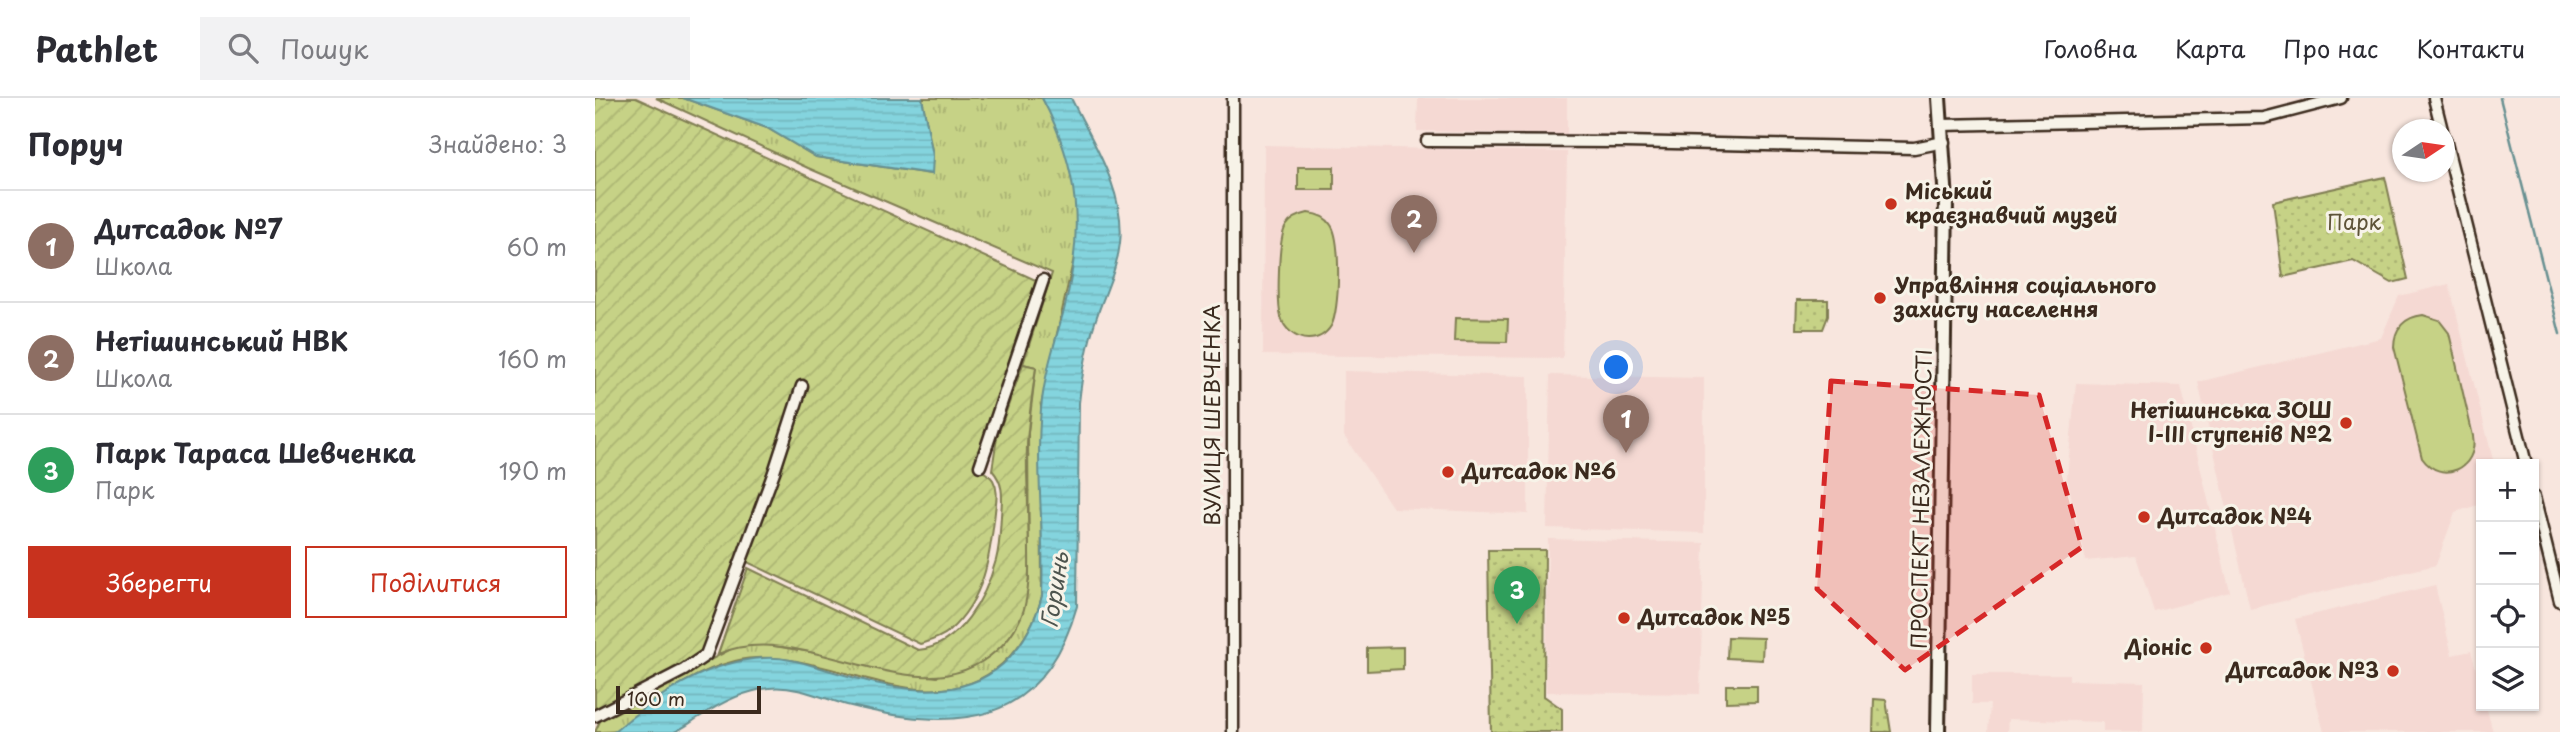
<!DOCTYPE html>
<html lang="uk">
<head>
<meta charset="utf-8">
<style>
  body { margin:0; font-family:"Playpen Sans",sans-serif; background:#f2f2f3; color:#2b2b33 }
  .controls { position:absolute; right:21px; bottom:21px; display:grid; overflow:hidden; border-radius:0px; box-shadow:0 2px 5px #0004 }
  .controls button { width:63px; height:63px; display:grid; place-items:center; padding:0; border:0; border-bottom:2px solid #e1e1e2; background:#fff; color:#2b2b33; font:35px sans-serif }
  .compass { position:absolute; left:1797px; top:21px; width:63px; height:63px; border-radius:50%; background:#fff; box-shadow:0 2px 5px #0004; rotate:77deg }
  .scale { position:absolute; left:21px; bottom:18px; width:145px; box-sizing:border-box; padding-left:7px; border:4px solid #3b2a1e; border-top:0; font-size:19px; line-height:24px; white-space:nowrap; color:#3b2a1e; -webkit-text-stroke:5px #f7f3e8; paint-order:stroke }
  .you { position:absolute; left:1022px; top:270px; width:24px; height:24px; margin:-18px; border:5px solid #fff; border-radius:50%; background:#1a73e8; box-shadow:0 0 0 10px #1a73e833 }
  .badge { display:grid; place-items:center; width:46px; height:46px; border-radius:50%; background:#c8321e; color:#fff; font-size:23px; font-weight:700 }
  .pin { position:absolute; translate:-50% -58px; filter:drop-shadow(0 2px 4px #0008) }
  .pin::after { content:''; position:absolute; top:37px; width:24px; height:21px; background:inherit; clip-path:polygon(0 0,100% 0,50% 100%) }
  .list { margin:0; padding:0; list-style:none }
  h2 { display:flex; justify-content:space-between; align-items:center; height:91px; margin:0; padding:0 28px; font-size:30px }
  h2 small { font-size:23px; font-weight:400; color:#7c7c81 }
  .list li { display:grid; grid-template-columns:46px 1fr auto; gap:21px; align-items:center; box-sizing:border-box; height:112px; padding:0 28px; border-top:2px solid #e1e1e2 }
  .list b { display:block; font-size:26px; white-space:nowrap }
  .list p { margin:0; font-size:23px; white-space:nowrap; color:#7c7c81 }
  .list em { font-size:23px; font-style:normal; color:#7c7c81 }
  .actions { display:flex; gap:14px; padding:21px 28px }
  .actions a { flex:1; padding:16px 0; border:2px solid #c8321e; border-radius:0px; text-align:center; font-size:24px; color:#c8321e }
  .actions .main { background:#c8321e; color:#fff }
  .icon { flex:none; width:38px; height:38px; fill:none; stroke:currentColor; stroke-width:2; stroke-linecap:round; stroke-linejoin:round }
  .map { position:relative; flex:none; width:1965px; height:634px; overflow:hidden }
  header { display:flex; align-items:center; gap:42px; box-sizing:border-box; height:98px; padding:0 35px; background:#fff; border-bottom:2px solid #e1e1e2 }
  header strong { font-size:33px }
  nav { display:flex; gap:38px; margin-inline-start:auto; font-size:24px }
  .search { width:490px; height:63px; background:#f2f2f3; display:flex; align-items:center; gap:18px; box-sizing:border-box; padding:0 24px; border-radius:0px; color:#7c7c81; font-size:26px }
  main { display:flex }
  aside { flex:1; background:#fff }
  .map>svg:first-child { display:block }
</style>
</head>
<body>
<header>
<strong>Pathlet</strong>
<div class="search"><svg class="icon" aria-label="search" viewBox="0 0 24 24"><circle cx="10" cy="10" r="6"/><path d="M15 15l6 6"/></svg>Пошук</div>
<nav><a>Головна</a><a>Карта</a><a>Про нас</a><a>Контакти</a></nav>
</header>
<main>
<aside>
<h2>Поруч<small>Знайдено: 3</small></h2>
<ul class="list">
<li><span class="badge" style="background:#8d6e63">1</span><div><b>Дитсадок №7</b><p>Школа</p></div><em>60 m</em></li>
<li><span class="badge" style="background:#8d6e63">2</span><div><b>Нетішинський НВК</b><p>Школа</p></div><em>160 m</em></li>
<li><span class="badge" style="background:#2e9e5b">3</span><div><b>Парк Тараса Шевченка</b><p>Парк</p></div><em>190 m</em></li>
</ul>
<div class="actions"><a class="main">Зберегти</a><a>Поділитися</a></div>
</aside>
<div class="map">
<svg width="1965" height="634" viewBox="0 0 1965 634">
  <defs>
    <pattern id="grass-tufts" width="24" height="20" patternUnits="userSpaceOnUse" patternTransform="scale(1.75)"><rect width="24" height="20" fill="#c6d286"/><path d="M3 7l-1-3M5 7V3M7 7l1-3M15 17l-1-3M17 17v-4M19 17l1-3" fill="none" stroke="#abb473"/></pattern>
    <pattern id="park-dots" width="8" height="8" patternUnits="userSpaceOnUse" patternTransform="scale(1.75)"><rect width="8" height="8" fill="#c6d286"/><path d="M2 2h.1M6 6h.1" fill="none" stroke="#abb473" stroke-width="1.8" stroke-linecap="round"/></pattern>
    <pattern id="garden-furrows" width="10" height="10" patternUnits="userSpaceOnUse" patternTransform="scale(1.75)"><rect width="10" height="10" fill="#c6d286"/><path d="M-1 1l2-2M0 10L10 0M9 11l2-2" fill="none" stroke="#abb473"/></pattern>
    <pattern id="water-rules" width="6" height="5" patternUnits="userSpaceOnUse" patternTransform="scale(1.75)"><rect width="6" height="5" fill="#84d4de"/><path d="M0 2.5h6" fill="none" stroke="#73b6be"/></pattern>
  </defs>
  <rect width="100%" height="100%" fill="#f8e6de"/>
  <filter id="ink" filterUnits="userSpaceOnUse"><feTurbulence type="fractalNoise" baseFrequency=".0143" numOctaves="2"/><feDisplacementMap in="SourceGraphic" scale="14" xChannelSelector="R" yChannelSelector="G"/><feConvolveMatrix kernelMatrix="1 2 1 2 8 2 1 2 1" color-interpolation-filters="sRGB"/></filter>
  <g filter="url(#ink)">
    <!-- built -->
    <g fill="#f5d9d3">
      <path d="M823,0h149v37l-150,-4z"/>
      <path d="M669,47l303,7 -4,206 -300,-3z"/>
      <path d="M1854,186l45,180h-13v40l-26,8 -19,53 -186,44 -52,-227 183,-44 18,-42z"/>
      <path d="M749,273l184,5v138l-135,-6 -49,-72z"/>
      <path d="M955,277l154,3v155l-157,-5z"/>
      <path d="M1481,285l105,3 49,206 -76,20 -18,-56 -50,5 -19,-83z"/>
      <path d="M953,441l156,4 -4,151 -154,-2z"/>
      <path d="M1840,487l17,70 19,-4 10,36v19h5l7,26h-169l-29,-113z"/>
      <path d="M1377,576h97v6l75,2 -1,50h-40v-10l-95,-3 -1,13h-19l2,-28h-18z"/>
    </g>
    <!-- grass -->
    <path fill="url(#grass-tufts)" stroke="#807e52" stroke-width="2" d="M61,0h27l84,30 49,29 115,17 2,-18 -11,-58h120l16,29 10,30 8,44 1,43 -36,161 1,191c-7,27 -19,49 -40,68 -77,68 -181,-24 -267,-3 -37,9 -68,31 -98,53 -7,5 -14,13 -21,17 -5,1 -15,1 -21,1l5,-11 18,-13 117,-61 27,-3 61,10 71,18 43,5 92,-96 -1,-148 8,-66 -13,-3 29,-91 -244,-105z"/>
    <!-- park -->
    <g fill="url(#park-dots)" stroke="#807e52" stroke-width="2">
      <path d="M1790,79l23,102 -16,4 -39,-22 -70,16 -10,-75z"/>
      <path d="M1202,202h31v16l-5,13h-27z"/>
      <path d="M893,452h57l-1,146 18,13v23h-71z"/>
      <path d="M1279,601l12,1 5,32h-18z"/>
    </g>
    <!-- garden -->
    <g fill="url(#garden-furrows)" stroke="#807e52" stroke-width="2">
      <path d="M0,0h41l404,184 -64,185c7,4 13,7 17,13 6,11 3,21 2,32 -5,44 -10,87 -46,119 -8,7 -19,10 -29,13l-181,-86 -36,95 -108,60z"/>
      <path d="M428,266l13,3c-3,21 -6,42 -8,63 -3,26 0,54 0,80 0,31 4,65 -3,95 -3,15 -16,35 -28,45 -79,73 -190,-34 -279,4l30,-86 170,82c42,-4 68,-53 78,-90 4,-15 4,-29 5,-44 1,-18 4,-31 -9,-46l5,-33z"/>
    </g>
    <!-- pitch -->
    <g fill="#c6d286" stroke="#807e52" stroke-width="2">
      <rect x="703" y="69" width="36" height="23"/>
      <path d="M713,115c10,1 18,4 23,12 10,15 9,86 0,101 -5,8 -13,13 -23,13 -12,0 -24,-10 -27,-22 -4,-14 -3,-79 5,-91 5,-8 13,-11 22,-13z"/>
      <path d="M1828,217l16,5 10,13 24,103c6,33 -32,49 -51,22l-28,-111c0,-19 11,-30 29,-32z"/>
      <path d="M860,220l53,1 -1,23 -53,-1z"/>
      <path d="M1133,539l35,1 -1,22 -35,-2z"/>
      <path d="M808,549v22l-36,2v-23z"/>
      <path d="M1131,587h31v16l-31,1z"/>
    </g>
    <!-- water -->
    <g fill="url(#water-rules)" stroke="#679091" stroke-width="2">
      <path d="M88,0h239l11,58 -1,18 -116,-17 -49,-29z"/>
      <path d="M447,0h29c21,43 55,94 49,145 -3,27 -16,51 -24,76 -9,27 -14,56 -17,84l-2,203c-35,124 -123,126 -230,99 -25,-7 -51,-20 -78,-17 -25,3 -47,14 -68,28 -9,5 -19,14 -28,16 -13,0 -44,0 -59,0 42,-36 93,-71 150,-74 22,-2 46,7 67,13 55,16 124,36 172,-7 20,-19 32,-41 39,-68 3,-62 -7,-125 -1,-187 3,-33 14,-67 23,-99 20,-78 16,-140 -22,-212z"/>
    </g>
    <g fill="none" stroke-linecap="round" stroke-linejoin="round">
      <!-- stream -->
      <path stroke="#679091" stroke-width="2.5" d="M1905,0l60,236"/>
      <!-- minor casing -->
      <g stroke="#3b2a1e" stroke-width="15">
        <g id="minor">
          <path d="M1839,0l8,32"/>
          <path d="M1347,27l322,-7 77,-20"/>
          <path d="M1850,41l81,325"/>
          <path d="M832,43l198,1 289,6 30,-6"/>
          <path d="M385,368l63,-186"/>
          <path d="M1939,399l26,104"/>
          <path d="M0,618l89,-46 22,-15 68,-183 28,-86"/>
          <path d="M638,634v-634"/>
        </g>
      </g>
      <!-- major casing -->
      <g stroke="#3b2a1e" stroke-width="18">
        <path id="major" d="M1343,634l8,-531 -7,-103"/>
      </g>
      <!-- minor -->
      <use href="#minor" stroke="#f7f3e8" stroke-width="10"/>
      <!-- major -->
      <use href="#major" stroke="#f7f3e8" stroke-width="12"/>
    </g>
  </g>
  <!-- marked area -->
  <path fill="#d62828" fill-opacity="0.2" stroke="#d62828" stroke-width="5" stroke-dasharray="14 9" stroke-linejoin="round" d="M1236,283l208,14 43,152 -177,123 -88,-81z"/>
  <!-- markers -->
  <g fill="#c8321e" stroke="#f7f3e8" stroke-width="2.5">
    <circle cx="1296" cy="106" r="7"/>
    <circle cx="1285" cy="200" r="7"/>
    <circle cx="1751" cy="325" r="7"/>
    <circle cx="853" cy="374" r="7"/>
    <circle cx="1549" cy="419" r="7"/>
    <circle cx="1029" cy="520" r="7"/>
    <circle cx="1611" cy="550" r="7"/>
    <circle cx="1798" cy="573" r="7"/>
  </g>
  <g text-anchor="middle" stroke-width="6" stroke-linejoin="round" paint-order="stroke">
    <!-- poi labels -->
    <g font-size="21" font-weight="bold" fill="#3b2a1e" stroke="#f7f3e8" text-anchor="start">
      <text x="1310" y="101">Міський<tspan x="1310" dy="24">краєзнавчий музей</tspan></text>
      <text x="1299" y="195">Управління соціального<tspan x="1299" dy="24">захисту населення</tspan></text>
      <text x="1737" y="320" text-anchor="end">Нетішинська ЗОШ<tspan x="1737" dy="24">І-ІІІ ступенів №2</tspan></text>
      <text x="867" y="381">Дитсадок №6</text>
      <text x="1563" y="426">Дитсадок №4</text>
      <text x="1043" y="527">Дитсадок №5</text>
      <text x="1597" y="557" text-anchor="end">Діоніс</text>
      <text x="1784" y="580" text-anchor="end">Дитсадок №3</text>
    </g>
    <!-- park labels -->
    <g font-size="21" fill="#5e5438" stroke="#f7f3e8">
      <text x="1759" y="132">Парк</text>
    </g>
    <!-- street labels -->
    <g font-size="21" fill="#3b2a1e" stroke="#f7f3e8">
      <text transform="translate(618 317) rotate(-90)" y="7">ВУЛИЦЯ ШЕВЧЕНКА</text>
      <text transform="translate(1327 401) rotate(-89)" y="7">ПРОСПЕКТ НЕЗАЛЕЖНОСТІ</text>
    </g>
    <!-- water labels -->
    <g font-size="23" font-style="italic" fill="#4d544e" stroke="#f7f3e8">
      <text transform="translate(460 492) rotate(-81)" y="8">Горинь</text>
    </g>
  </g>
</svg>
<div class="controls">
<button>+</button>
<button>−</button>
<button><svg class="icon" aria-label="locate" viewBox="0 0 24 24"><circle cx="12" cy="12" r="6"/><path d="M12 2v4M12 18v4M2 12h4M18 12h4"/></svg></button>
<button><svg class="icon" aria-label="layers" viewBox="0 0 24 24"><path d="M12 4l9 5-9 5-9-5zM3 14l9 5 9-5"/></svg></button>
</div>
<svg class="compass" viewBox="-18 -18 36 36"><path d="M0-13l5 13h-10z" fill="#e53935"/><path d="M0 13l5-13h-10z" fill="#7c7c81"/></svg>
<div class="scale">100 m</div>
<div class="you"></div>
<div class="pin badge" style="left:1031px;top:355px;background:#8d6e63">1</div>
<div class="pin badge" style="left:819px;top:155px;background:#8d6e63">2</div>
<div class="pin badge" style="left:922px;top:526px;background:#2e9e5b">3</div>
</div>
</main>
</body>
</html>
